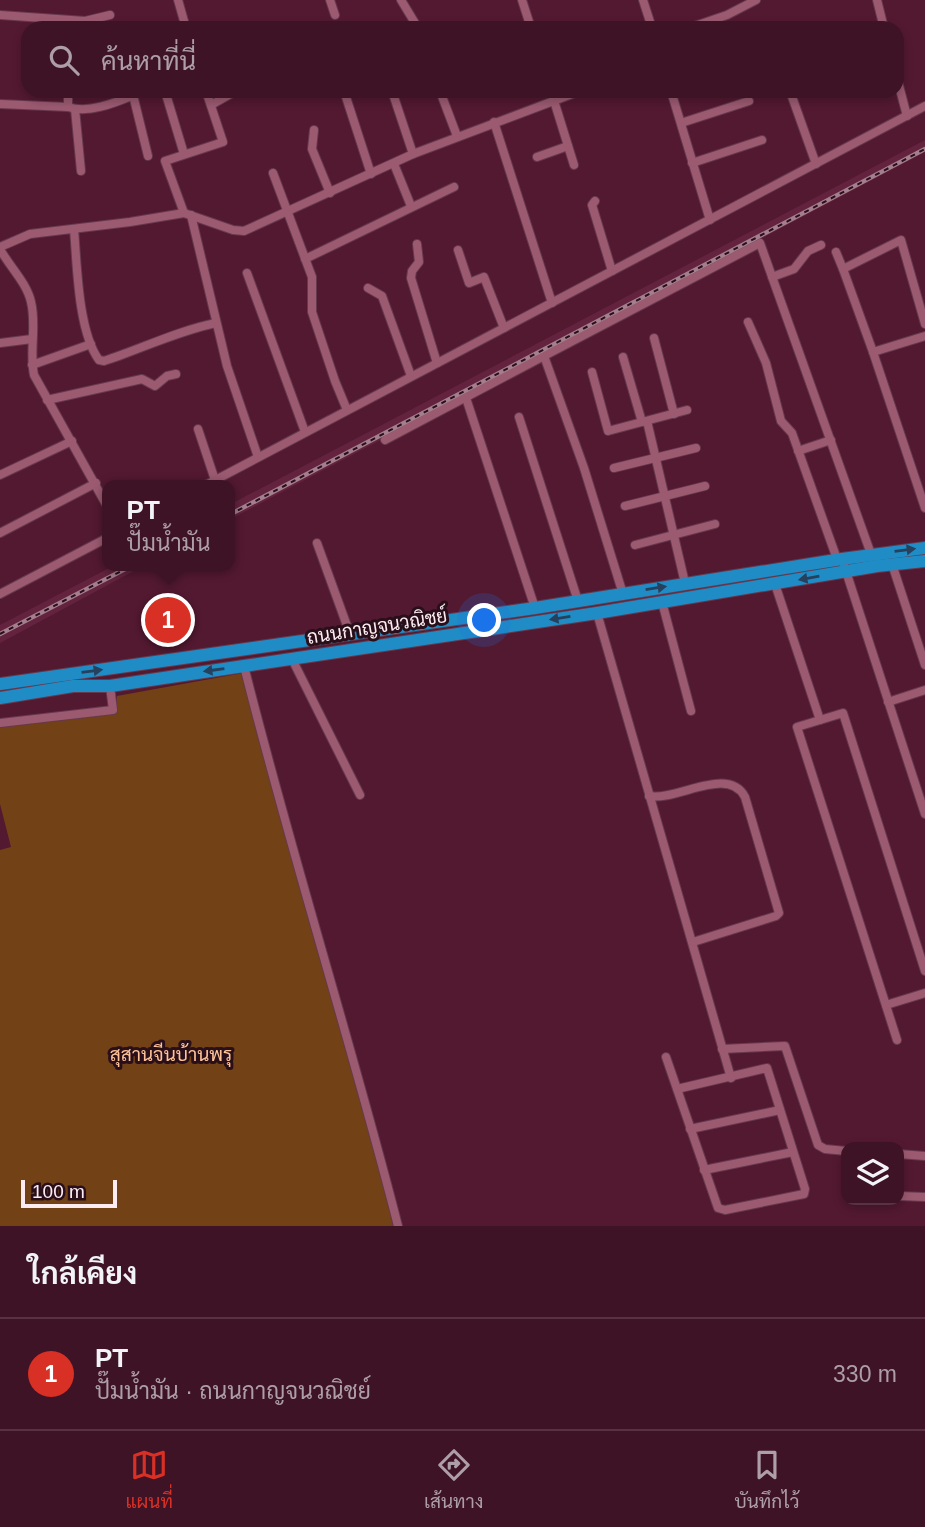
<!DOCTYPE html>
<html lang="th">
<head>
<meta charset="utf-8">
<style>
  body { margin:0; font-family:Arial,Sarabun,sans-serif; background:#492032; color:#f1f3f6 }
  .controls { position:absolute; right:21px; bottom:21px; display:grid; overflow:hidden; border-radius:14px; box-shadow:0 4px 10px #0003 }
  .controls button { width:63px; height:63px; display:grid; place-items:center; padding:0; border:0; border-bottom:2px solid #573242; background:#3e1325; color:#f1f3f6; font:35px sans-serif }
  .scale { position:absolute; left:21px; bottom:18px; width:96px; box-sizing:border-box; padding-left:7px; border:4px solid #fdedf2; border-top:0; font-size:19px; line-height:24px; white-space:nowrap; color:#fdedf2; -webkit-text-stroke:5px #290f19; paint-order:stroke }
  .you { position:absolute; left:485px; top:621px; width:24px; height:24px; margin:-18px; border:5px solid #fff; border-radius:50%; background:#1a73e8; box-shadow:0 0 0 10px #1a73e833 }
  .badge { display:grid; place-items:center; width:46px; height:46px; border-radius:50%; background:#d93025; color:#fff; font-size:23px; font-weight:700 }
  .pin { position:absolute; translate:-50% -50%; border:4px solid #fff; box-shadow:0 2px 7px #0006 }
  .popup { position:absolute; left:102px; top:480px; width:133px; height:91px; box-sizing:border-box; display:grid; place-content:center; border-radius:14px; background:#3e1325; filter:drop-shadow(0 2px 5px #0005); font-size:23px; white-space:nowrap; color:#ad9ea7 }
  .popup b { font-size:26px; color:#f1f3f6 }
  .popup::after { content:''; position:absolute; left:50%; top:100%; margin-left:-14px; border:14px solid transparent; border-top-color:#3e1325 }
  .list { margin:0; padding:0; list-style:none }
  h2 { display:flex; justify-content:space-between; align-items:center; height:91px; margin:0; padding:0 28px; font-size:30px }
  h2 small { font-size:23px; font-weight:400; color:#ad9ea7 }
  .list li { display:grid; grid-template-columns:46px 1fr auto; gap:21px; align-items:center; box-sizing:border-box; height:112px; padding:0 28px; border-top:2px solid #573242 }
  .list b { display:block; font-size:26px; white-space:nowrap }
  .list p { margin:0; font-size:23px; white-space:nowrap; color:#ad9ea7 }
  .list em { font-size:23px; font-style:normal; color:#ad9ea7 }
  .icon { flex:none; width:38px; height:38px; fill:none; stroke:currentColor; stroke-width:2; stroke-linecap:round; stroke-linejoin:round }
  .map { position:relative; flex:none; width:925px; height:1226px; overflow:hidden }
  .search { position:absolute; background:#3e1325; box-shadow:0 4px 10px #0003; left:21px; right:21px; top:21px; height:77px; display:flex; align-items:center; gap:18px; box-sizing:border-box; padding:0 24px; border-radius:21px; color:#ad9ea7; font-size:26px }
  .sheet { height:203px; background:#3e1325 }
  nav { display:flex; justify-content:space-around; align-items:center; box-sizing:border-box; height:98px; border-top:2px solid #573242; background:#3e1325; font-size:19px; color:#ad9ea7 }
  nav a { display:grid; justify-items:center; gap:4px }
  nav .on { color:#d93025 }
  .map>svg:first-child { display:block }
</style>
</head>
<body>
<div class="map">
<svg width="925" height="1226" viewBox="0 0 925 1226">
  <rect width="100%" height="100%" fill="#531931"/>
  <!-- built -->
  <g fill="#63233e">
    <path d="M925,140v12l-696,368v-15z"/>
    <path d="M113,566h30l-143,77v-18z"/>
  </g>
  <!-- green -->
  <path fill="#724116" d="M243,673l152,553h-395v-376l11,-3 -11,-43v-78l117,-15v-15z"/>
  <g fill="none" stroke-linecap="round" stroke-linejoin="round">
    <!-- minor casing -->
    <g stroke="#66394d" stroke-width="10">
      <g id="minor">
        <path d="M178,0l8,28"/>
        <path d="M330,0l5,15"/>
        <path d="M401,0l17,28"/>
        <path d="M522,0l9,28"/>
        <path d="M643,0l9,28"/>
        <path d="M877,0l7,28"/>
        <path d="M0,15l85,6 25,-6"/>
        <path d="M689,28l38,-13 29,-15"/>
        <path d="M897,78l10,38"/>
        <path d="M68,91v16"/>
        <path d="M165,91l19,63"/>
        <path d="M346,91v6l25,77"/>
        <path d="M392,91l21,63"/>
        <path d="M440,91l17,45"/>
        <path d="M551,91l23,74"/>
        <path d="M671,91l39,129"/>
        <path d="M790,91l26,73"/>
        <path d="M133,95l15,61"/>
        <path d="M0,104l68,3c24,8 55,-8 76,-16"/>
        <path d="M211,105l25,-14"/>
        <path d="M75,109l6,62"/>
        <path d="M494,122l58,181"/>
        <path d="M681,123l68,-22"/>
        <path d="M314,130l-2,19 18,44"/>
        <path d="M537,157l31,-11"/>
        <path d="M692,163l70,-23"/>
        <path d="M394,164l17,42"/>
        <path d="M273,173l39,104v35l23,69 12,29"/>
        <path d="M595,201l-3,4 20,66"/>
        <path d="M184,213l-19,-52 58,-19 -17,-51"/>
        <path d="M191,215l36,151 31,91"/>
        <path d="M74,229c3,35 4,103 25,131l5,1c37,-12 73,-30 112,-38"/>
        <path d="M417,244l2,18 -7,9 -1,7 26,85"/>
        <path d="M0,247l30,-13 100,-12 54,-9 49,17 11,1 169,-77 167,-63"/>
        <path d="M0,249c9,17 27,34 31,53 6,24 -2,49 3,73l73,131"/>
        <path d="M458,250l11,33 15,-6 20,51"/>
        <path d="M836,252l7,17"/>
        <path d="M305,259l149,-72"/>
        <path d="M247,273l58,159"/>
        <path d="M772,277l22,-8 14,-18 13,-6"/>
        <path d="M368,288l14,8 29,80"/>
        <path d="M748,322l18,41 15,58 11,12 45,126"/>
        <path d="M925,324l-24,-84 -58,29 30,83 52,156"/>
        <path d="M654,338l20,76"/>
        <path d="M0,343l32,-4"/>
        <path d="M873,352l52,-16"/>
        <path d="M544,356l216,-113 111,311"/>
        <path d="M623,357l19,65"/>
        <path d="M32,365l59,-21"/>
        <path d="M592,372l16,59 79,-21"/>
        <path d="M466,398l69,210"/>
        <path d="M47,400l95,-21 13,7 12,-10 9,-2"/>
        <path d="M519,417l59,184"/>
        <path d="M647,421l38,162"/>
        <path d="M198,429l17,51"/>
        <path d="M385,440l159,-84 40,112 39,126"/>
        <path d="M798,451l33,-11"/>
        <path d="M614,468l82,-20"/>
        <path d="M0,475l72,-34"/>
        <path d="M206,485l719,-379"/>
        <path d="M625,506l80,-20"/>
        <path d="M0,533l96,-50"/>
        <path d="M317,543l33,91"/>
        <path d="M635,545l80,-21"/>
        <path d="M842,559l83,255"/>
        <path d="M892,564l33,101"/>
        <path d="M775,584l45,136"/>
        <path d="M0,594l107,-56"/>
        <path d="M662,602l29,109"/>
        <path d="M597,613l134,465"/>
        <path d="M292,659l68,136"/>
        <path d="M244,666c47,188 106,372 154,560"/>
        <path d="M888,702l37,-12"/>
        <path d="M0,723l113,-13 -3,-24"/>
        <path d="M649,796c29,5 79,-31 96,1l34,116 -3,3 -83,26"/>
        <path d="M886,1005l39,-12"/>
        <path d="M897,1040l-100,-313 46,-14 82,258"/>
        <path d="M722,1049l63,-3 33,99 7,4 21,2"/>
        <path d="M666,1057l52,151 7,2 79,-16 1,-5 -38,-121 -90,21"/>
        <path d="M690,1129l90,-19"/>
        <path d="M899,1154l26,2"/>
        <path d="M704,1170l89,-18"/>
        <path d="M899,1196l26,1"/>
      </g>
    </g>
    <!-- highway casing -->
    <g stroke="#66394d" stroke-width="14">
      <g id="highway">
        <path d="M0,684l535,-76 307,-49 83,-11"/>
        <path d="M0,698l73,-12h37l134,-20 353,-53 280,-47 48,-5"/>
      </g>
    </g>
    <!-- minor -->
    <use href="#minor" stroke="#9c5a71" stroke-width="8"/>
    <!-- highway -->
    <use href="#highway" stroke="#208cc5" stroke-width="12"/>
    <!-- rail casing -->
    <g stroke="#a47e8d" stroke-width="4.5">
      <g id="rail">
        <path d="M229,515l696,-366"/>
        <path d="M0,634l131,-68"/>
      </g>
    </g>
    <!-- rail -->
    <use href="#rail" stroke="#290f19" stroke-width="2" stroke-dasharray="5" stroke-linecap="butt"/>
  </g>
  <!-- one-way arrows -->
  <defs><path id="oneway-solid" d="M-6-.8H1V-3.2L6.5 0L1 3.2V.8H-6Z" transform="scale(1.75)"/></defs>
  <g fill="#25415e">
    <use href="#oneway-solid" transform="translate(905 550) rotate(-7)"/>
    <use href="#oneway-solid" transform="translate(809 578) rotate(170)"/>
    <use href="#oneway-solid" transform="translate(656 588) rotate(-9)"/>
    <use href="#oneway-solid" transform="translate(560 618) rotate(171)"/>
    <use href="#oneway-solid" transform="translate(214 670) rotate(172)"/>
    <use href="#oneway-solid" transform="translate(92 671) rotate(-7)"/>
  </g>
  <g text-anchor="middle" stroke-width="6" stroke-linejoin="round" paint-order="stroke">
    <!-- street labels -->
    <g font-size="19" fill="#fdedf2" stroke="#290f19">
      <text transform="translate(377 626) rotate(-9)" y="7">ถนนกาญจนวณิชย์</text>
    </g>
    <!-- park labels -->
    <g font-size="19" fill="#fec397" stroke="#290f19">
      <text x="171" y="1061">สุสานจีนบ้านพรุ</text>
    </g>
  </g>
</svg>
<div class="controls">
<button><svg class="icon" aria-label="layers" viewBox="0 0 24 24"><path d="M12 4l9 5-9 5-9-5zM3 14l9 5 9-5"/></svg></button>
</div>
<div class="scale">100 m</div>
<div class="you"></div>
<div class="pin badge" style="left:168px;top:620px">1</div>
<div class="popup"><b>PT</b>ปั๊มน้ำมัน</div>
<div class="search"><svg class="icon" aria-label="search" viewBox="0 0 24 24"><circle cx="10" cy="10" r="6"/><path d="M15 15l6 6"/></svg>ค้นหาที่นี่</div>
</div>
<section class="sheet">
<h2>ใกล้เคียง<small></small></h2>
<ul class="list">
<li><span class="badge">1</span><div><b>PT</b><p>ปั๊มน้ำมัน · ถนนกาญจนวณิชย์</p></div><em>330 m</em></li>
</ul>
</section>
<nav>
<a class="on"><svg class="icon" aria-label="map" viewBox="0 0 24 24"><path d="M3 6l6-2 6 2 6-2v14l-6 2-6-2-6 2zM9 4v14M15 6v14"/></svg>แผนที่</a>
<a><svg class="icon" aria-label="directions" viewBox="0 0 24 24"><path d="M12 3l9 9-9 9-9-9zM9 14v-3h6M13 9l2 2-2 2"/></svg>เส้นทาง</a>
<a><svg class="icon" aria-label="saved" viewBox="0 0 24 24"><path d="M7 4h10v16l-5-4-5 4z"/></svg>บันทึกไว้</a>
</nav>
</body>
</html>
